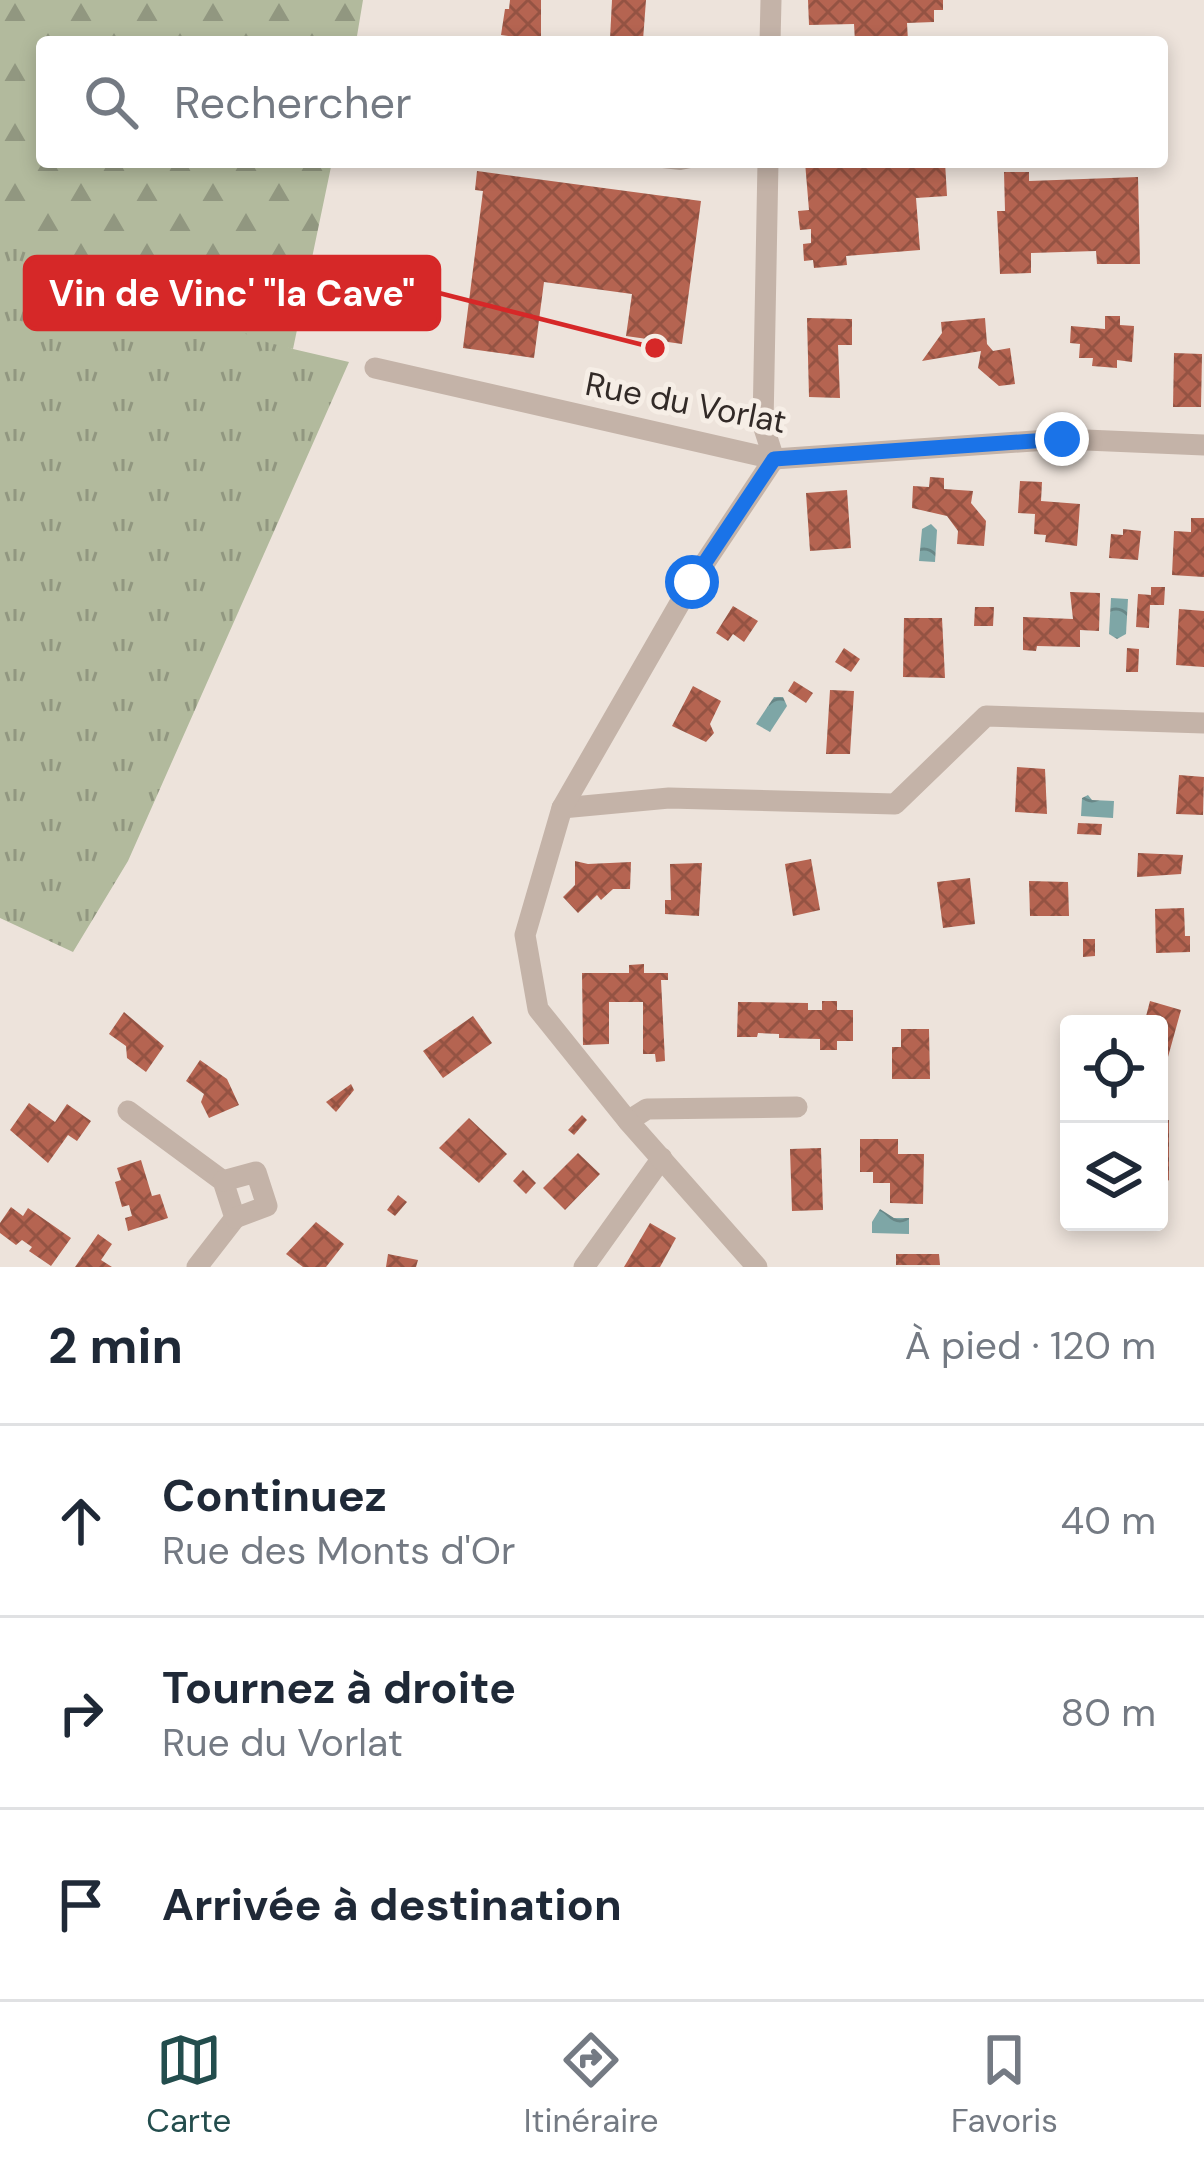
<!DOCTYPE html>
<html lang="fr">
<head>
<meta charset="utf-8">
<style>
  body { margin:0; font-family:"DM Sans",sans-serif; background:#f2f2f3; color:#1f2937 }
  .controls { position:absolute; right:36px; bottom:36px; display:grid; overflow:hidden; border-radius:12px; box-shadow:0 6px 18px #0003 }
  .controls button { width:108px; height:108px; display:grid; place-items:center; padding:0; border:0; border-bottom:3px solid #e0e1e3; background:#fff; color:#1f2937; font:60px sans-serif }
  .stop { position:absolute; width:36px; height:36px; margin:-27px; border:9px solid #1a73e8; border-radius:50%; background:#fff }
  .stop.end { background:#1a73e8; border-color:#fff; box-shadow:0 3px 12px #0008 }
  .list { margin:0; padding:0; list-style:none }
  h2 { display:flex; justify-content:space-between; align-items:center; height:156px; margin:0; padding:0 48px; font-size:51px }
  h2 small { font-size:39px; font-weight:400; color:#747a83 }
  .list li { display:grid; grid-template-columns:78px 1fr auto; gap:36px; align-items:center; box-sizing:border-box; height:192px; padding:0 48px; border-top:3px solid #e0e1e3 }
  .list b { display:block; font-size:45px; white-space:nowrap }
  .list p { margin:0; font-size:39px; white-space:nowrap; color:#747a83 }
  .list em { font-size:39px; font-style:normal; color:#747a83 }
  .icon { flex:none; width:66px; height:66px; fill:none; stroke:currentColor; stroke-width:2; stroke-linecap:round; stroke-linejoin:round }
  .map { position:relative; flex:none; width:1204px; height:1267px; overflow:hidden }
  .search { position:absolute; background:#fff; box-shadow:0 6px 18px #0003; left:36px; right:36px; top:36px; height:132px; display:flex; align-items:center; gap:30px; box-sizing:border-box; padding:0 42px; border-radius:12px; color:#747a83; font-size:45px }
  .sheet { height:732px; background:#fff }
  nav { display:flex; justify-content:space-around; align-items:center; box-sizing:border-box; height:168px; border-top:3px solid #e0e1e3; background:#fff; font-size:33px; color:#747a83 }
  nav a { display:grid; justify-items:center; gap:6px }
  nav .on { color:#234d4d }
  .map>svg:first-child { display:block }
</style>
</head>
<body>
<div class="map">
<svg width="1204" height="1267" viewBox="0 0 1204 1267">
  <defs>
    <pattern id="grass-tufts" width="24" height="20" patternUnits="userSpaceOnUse" patternTransform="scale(3)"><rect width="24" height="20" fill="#b2ba9d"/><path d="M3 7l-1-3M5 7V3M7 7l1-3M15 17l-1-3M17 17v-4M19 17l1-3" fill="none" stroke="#919780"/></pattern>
    <pattern id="forest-firs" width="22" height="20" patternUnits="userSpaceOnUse" patternTransform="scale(3)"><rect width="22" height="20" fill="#b2ba9d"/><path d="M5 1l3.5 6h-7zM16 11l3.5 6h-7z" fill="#919780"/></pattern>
    <pattern id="water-waves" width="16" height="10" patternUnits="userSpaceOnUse" patternTransform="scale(3)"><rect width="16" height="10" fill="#7ea6a6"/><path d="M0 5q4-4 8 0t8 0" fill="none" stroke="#688787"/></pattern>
    <pattern id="building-cross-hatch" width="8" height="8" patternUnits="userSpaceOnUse" patternTransform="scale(3)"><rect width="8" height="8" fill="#b56451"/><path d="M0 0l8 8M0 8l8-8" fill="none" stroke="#945343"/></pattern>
  </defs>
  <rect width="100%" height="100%" fill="#ede3db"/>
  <!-- grass -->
  <path fill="url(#grass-tufts)" d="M0,234l293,115 56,13 -221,499 -55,91 -73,-34z"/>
  <!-- forest -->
  <path fill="url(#forest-firs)" d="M0,0h363l-7,42h-314v120h290l-39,187 -27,-7 -266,-106z"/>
  <!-- water -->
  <g fill="url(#water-waves)">
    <path d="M931,524l6,6 -2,32 -16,-1 3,-32z"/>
    <path d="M1111,598l17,1 -2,35 -9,5 -8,-5z"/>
    <path d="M774,697h9l4,9 -17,26 -14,-8z"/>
    <path d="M1088,795l4,5 22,1 -1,17 -32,-2 1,-18z"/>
    <path d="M880,1209l14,9h15v16l-37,-1v-11z"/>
  </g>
  <!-- building -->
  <g fill="url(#building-cross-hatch)">
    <path d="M510,0h31v40l-40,-5 4,-26h4z"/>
    <path d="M612,0h34l-3,40 -33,-1z"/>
    <path d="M808,0h135v10h-9v12l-27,1 1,18 -53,1 -1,-18 -45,1z"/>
    <path d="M805,162h140l2,34 -31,2 4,52 -74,6 1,9 -33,3 -1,-8 -9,1 -1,-17 8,-1v-14l-11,1 -2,-19 11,-1z"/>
    <path d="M477,171l224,30 -19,143 -56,-8 6,-42 -88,-12 -10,76 -71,-10 20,-157 -8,-1z"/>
    <path d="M1004,172h25v9l109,-4 2,87h-43l-1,-13 -65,2v20l-31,1 -3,-63h8z"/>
    <path d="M1105,316h15v9l14,1 -2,36 -15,-2v8l-25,-2 1,-8h-14l1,-14 -10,-1 1,-17 34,3z"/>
    <path d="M807,318l45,1v26h-14l2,53 -31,-1z"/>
    <path d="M985,318l2,26 6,7 17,-3 5,36 -16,2 -21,-18 3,-17 -59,10 20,-28 -1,-11z"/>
    <path d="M1174,353l28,1 -1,53h-28z"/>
    <path d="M930,477l14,1v11l29,2 -2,12 15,18 -2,25 -27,-2 1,-13 -11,-15 -35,-8 1,-22 16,1z"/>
    <path d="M1020,481l22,1 -1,19 39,3 -3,42 -32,-4 1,-7 -12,-1 1,-20 -17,-1z"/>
    <path d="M847,490l4,58 -41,3 -4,-58z"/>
    <path d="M1191,518h13v59l-32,-2 2,-44 17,1z"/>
    <path d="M1123,529l18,2 -3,29 -29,-2 2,-24 12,1z"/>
    <path d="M1151,587h14l-1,18h-14l-1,23 -13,-1 2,-33 13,1z"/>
    <path d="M1070,592l30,1 -1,38 -19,-1v17l-43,-1 -1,5 -13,-1v-33l50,2z"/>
    <path d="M733,606l25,15 -14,21 -11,-8 -5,7 -12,-8z"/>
    <path d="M975,607h19l-1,19h-19z"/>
    <path d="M1179,609l25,2v56l-28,-2z"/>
    <path d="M904,618h38l3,60 -42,-1z"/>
    <path d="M844,648l16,11 -9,13 -16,-10z"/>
    <path d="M1127,648l12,1 -1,23h-12z"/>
    <path d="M794,681l19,12 -7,10 -18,-12z"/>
    <path d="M693,686l28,15 -11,23 4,9 -8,9 -34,-16z"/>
    <path d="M830,690l24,1 -4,63h-24z"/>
    <path d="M1017,767l28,2 2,45 -32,-2z"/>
    <path d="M1179,775l25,2 -1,38 -27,-1z"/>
    <path d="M1078,823l24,1 -1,11 -24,-1z"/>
    <path d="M1138,853l45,2 -2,19 -44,3z"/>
    <path d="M811,859l9,51 -27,6 -8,-52z"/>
    <path d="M575,861l13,3 43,-2 -1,27h-17l-12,11 -4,-5 -19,18 -15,-16 12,-12z"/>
    <path d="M702,863l-3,53 -34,-2v-14h6l-1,-36z"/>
    <path d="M970,878l5,46 -32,4 -6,-46z"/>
    <path d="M1029,881l39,1 1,34h-39z"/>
    <path d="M1184,908l1,28h5v16l-34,1 -1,-44z"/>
    <path d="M1083,939h12v17l-12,1z"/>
    <path d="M644,964v9h24v7h-7l4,81 -9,1 -1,-8h-12v-52h-34v42l-26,1 -1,-72h47v-8z"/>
    <path d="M822,1001h15v9h16v31h-16v9h-17v-11l-41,-1v-4l-21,-1 -1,4h-20l1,-35 70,1v7h14z"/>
    <path d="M1150,1001l31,9 -13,47 -9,-2v-31h-15z"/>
    <path d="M124,1012l40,34 -18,26 -19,-14 -1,-12 -17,-12z"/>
    <path d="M473,1016l19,27 -49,35 -20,-27z"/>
    <path d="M901,1029h28l1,50h-38v-32h9z"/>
    <path d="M200,1060l27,19 12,26 -30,13 -8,-16 3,-8 -18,-13z"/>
    <path d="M351,1084l3,6 -18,22 -10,-10z"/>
    <path d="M29,1103l26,19 12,-18 24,17 -14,20 -9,-6 -20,28 -38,-33z"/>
    <path d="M582,1115l5,5 -13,15 -6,-5z"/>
    <path d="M469,1118l38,36 -28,29 -40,-35z"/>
    <path d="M1159,1120h10v60l-10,7z"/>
    <path d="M860,1139h38v15h26l-1,50 -33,-1v-20h-17v-11h-13z"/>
    <path d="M821,1148l2,62 -31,1 -2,-62z"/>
    <path d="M578,1153l22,21 -35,36 -22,-22z"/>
    <path d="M141,1160l11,36 8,-2 8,24 -40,13 -3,-13 7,-2 -3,-11 -7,2 -7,-25 6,-2 -4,-12z"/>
    <path d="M523,1170l13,13 -10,11 -13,-13z"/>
    <path d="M398,1195l9,7 -12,14 -8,-6z"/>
    <path d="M11,1207l12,9 5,-8 43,30 -20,28 -22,-15 3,-4 -10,-7 -6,5 -16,-12v-10z"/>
    <path d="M316,1222l28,22 -18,23h-23l-17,-13z"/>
    <path d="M650,1223l26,15 -16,29h-36z"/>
    <path d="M98,1234l14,10 -11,16 11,7h-37z"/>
    <path d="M388,1254l30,6 -2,7h-30z"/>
    <path d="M896,1254h43l1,11h-44z"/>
  </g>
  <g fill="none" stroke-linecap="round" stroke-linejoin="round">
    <!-- lane -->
    <path stroke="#c4b3a8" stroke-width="10" d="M654,162l26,3 15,-3"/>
    <!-- street -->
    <g stroke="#c4b3a8" stroke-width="21">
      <path d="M770,42l1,-42"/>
      <path d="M375,368l399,91 288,-20 142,6"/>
      <path d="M562,808l107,-10 226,6 91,-88 218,7"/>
      <path d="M128,1111l95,70 12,37 -38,49"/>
      <path d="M628,1121l19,-12 150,-2"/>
      <path d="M223,1181l33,-9 11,34 -32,12"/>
      <path d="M584,1267l78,-109"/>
      <path d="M757,1267l-129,-146 -90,-112 -13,-74 37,-127 130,-226 82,-123 -11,-34 5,-263"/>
    </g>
  </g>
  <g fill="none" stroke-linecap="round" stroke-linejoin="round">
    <!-- route -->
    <path stroke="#1a73e8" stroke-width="15" d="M692,582l82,-123 288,-20"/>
  </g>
  <g text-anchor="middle" stroke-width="10" stroke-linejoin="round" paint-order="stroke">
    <!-- street labels -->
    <g font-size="33" fill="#322a27" stroke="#f6eee6">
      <text transform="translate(686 402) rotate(11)" y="12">Rue du Vorlat</text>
    </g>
  </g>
  <!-- callouts -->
  <path fill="none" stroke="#d62828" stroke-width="4.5" d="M655 348L439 293"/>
  <circle fill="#d62828" stroke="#f6eee6" stroke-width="4.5" cx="655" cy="348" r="12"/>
  <rect fill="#d62828" stroke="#d62828" stroke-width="4.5" x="25" y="257" width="414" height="72" rx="12"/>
  <g font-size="36" text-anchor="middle" font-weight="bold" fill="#fff">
    <text x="232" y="306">Vin de Vinc' "la Cave"</text>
  </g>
</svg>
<div class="controls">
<button><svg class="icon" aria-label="locate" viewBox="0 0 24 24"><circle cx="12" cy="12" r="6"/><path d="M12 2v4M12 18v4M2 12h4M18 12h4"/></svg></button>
<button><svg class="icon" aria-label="layers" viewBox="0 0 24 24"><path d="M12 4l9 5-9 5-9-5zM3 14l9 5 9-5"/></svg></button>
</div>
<div class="stop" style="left:692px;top:582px"></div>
<div class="stop end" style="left:1062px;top:439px"></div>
<div class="search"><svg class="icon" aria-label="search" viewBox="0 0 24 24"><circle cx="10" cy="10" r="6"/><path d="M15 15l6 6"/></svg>Rechercher</div>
</div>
<section class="sheet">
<h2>2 min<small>À pied · 120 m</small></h2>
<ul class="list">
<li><svg class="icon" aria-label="ahead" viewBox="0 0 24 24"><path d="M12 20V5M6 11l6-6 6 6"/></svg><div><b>Continuez</b><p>Rue des Monts d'Or</p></div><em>40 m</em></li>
<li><svg class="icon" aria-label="right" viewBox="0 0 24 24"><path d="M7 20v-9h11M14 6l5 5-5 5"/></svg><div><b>Tournez à droite</b><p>Rue du Vorlat</p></div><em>80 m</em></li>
<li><svg class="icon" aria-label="arrive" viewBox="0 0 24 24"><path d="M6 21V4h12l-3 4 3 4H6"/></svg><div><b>Arrivée à destination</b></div></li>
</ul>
</section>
<nav>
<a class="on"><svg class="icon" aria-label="map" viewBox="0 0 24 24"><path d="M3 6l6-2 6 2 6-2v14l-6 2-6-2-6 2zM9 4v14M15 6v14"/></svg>Carte</a>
<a><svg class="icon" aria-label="directions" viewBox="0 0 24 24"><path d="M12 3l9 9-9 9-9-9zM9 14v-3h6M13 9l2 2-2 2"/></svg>Itinéraire</a>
<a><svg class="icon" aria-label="saved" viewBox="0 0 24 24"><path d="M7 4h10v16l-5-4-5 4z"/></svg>Favoris</a>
</nav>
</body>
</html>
